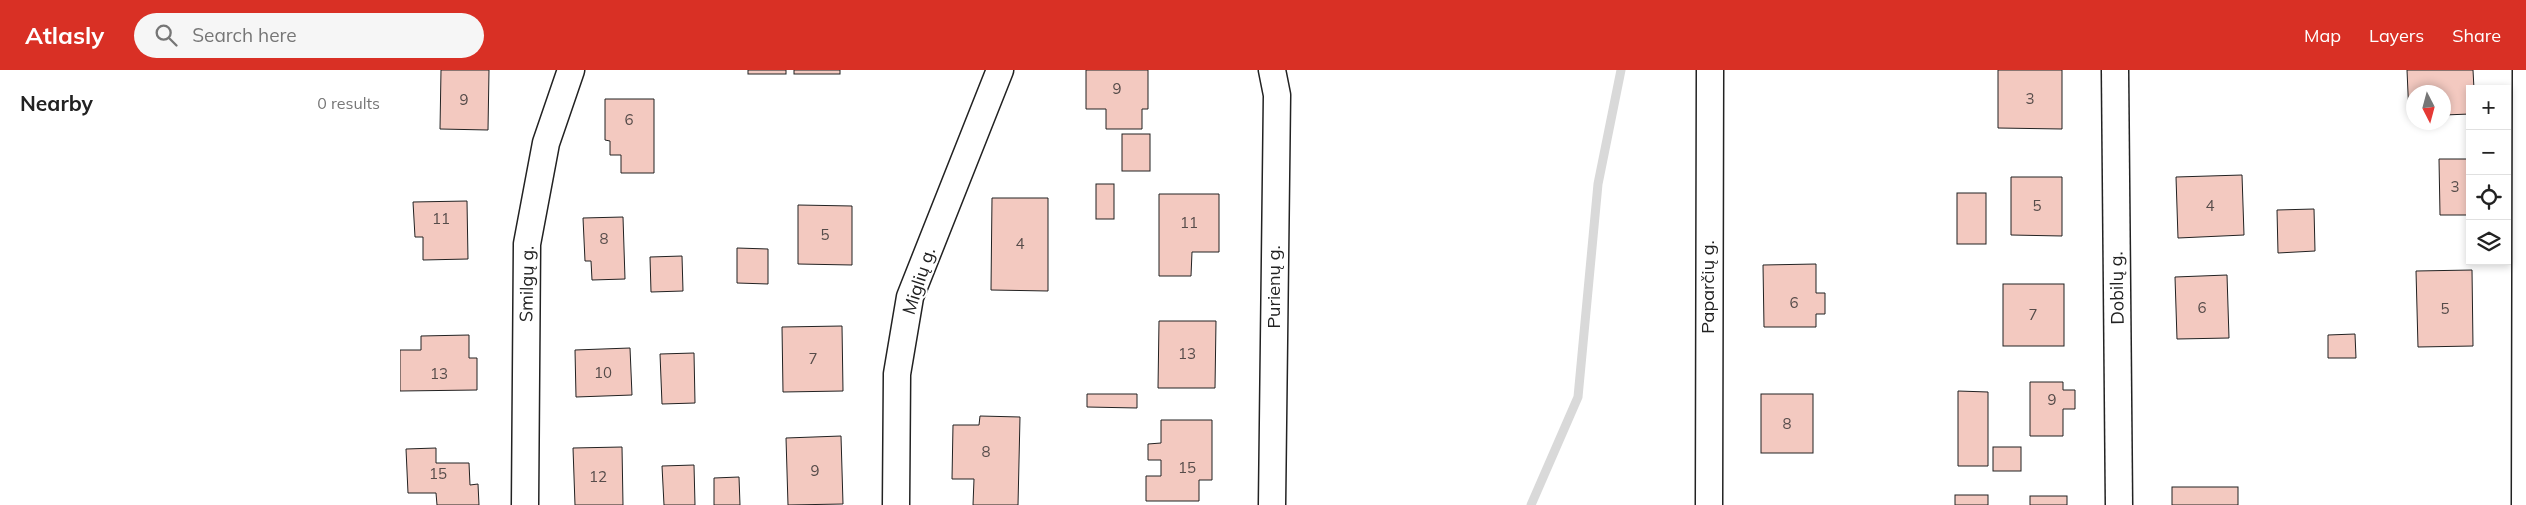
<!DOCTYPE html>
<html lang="en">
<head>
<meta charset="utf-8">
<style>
  body { margin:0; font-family:Mulish,sans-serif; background:#f6f6f6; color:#222 }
  .controls { position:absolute; right:15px; top:15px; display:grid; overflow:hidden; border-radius:0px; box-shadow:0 2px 8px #0003 }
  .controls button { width:45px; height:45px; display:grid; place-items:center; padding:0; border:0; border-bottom:1px solid #e0e0e0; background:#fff; color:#222; font:25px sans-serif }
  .compass { position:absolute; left:2006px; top:15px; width:45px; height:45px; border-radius:50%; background:#fff; box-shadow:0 2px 8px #0003; rotate:174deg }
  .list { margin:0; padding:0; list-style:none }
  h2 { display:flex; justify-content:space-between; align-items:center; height:65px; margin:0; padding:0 20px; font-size:21px }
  h2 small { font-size:16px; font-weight:400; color:#767676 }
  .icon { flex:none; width:28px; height:28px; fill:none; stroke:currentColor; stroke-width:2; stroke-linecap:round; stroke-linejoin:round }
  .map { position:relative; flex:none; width:2126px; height:435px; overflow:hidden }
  header { display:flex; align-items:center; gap:30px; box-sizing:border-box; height:70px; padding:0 25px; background:#d93025; color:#fff }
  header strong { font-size:24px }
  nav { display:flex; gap:28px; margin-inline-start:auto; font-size:18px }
  .search { width:350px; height:45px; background:#f6f6f6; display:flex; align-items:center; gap:12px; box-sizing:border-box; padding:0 18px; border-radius:28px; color:#767676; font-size:19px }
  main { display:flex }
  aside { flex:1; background:#fff }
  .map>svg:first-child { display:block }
</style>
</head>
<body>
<header>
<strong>Atlasly</strong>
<div class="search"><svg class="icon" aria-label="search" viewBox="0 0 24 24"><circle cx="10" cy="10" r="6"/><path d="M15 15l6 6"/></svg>Search here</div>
<nav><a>Map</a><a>Layers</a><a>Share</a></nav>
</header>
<main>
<aside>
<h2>Nearby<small>0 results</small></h2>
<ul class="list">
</ul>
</aside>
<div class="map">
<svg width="2126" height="435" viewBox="0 0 2126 435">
  <rect width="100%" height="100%" fill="#fff"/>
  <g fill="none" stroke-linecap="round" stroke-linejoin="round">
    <!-- stream -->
    <path stroke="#d9d9d9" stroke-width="9" d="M1131,435l47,-108 20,-213 23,-114"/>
  </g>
  <!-- building -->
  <g fill="#f3c9c0" stroke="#222">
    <path d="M41,0h48l-1,60 -48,-1z"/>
    <rect x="348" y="0" width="38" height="4"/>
    <rect x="394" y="0" width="46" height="4"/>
    <path d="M686,0h62v39h-6v20h-36v-20h-20z"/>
    <path d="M1598,0h64v59l-64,-1z"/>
    <path d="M2007,0h66l1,19h-4v25l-26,1v-23h-30v24h-5z"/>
    <path d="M205,29h49v74h-33v-18h-11v-14l-5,-1z"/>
    <rect x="722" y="64" width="28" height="37"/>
    <path d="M2039,89h31v56h-30z"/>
    <path d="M1842,105l2,60 -66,3 -2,-61z"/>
    <path d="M1611,107h51v59l-51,-1z"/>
    <rect x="696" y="114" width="18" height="35"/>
    <rect x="1557" y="123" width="29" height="51"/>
    <path d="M759,124h60v58h-27l-1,24h-32z"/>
    <path d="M592,128h56v93l-57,-1z"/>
    <path d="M67,131l1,58 -45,1v-23h-8l-2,-35z"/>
    <path d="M398,135l54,1v59l-54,-1z"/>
    <path d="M1914,139l1,42 -37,2 -1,-43z"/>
    <path d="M223,147l2,62 -33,1 -1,-19h-6l-2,-43z"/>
    <path d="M337,178l31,1v35l-31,-1z"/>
    <path d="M282,186l1,35 -32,1 -1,-35z"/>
    <path d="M1416,194v29h9v21h-9v13h-52l-1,-62z"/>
    <path d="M2072,200l1,76 -55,1 -2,-76z"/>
    <path d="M1827,205l2,63 -52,1 -2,-62z"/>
    <rect x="1603" y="214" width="61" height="62"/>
    <path d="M759,251h57l-1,67h-57z"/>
    <path d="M442,256l1,65 -60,1 -1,-65z"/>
    <path d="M1955,264l1,24h-28v-23z"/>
    <path d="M69,265v23h8v32l-77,1v-41h21v-14z"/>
    <path d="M230,278l2,47 -56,2 -1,-47z"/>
    <path d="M294,283l1,50 -33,1 -2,-50z"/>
    <path d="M1630,312h33v8h12v19h-12v27h-33z"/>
    <path d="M1558,321l30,1v74h-30z"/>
    <path d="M687,324h50v14l-50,-1z"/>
    <rect x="1361" y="324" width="52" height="59"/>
    <path d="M580,346l40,1 -2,88h-45l1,-26h-22l1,-54h26z"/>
    <path d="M761,350h51v60h-13v21h-53v-25h15v-16h-13v-16l13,-1z"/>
    <path d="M441,366l2,68 -55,1 -2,-67z"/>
    <path d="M222,377l1,58h-48l-2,-57z"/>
    <rect x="1593" y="377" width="28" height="24"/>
    <path d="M36,378v15h33l1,22 8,-1 1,21h-42l-1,-12h-28l-2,-44z"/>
    <path d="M294,395l1,40h-31l-2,-39z"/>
    <path d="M339,407l1,28h-26v-27z"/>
    <rect x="1772" y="417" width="66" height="18"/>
    <rect x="1555" y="425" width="33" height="10"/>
    <rect x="1630" y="426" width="37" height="9"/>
  </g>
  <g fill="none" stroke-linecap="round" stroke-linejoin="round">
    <!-- street casing -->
    <g stroke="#222" stroke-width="29">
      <g id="street">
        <path d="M872,0l5,25 -5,410"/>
        <path d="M1715,0l4,435"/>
        <path d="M125,435l2,-261 19,-101 25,-73"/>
        <path d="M496,435l1,-131 13,-77 90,-227"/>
        <path d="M1309,435l1,-435"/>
        <path d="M2125,435l1,-435"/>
      </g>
    </g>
    <!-- street -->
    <use href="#street" stroke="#fff" stroke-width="26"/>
  </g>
  <g text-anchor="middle" stroke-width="4" stroke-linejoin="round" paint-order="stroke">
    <!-- number labels -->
    <g font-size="15" fill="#564c4a">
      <text x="717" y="24">9</text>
      <text x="1630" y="34">3</text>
      <text x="64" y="35">9</text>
      <text x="229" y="55">6</text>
      <text x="2055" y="122">3</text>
      <text x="1637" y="141">5</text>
      <text x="1810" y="141">4</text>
      <text x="41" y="154">11</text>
      <text x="789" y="158">11</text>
      <text x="425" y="170">5</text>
      <text x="204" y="174">8</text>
      <text x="620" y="179">4</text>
      <text x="1394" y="238">6</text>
      <text x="1802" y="243">6</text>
      <text x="2045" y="244">5</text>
      <text x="1633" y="250">7</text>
      <text x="787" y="289">13</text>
      <text x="413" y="294">7</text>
      <text x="203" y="308">10</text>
      <text x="39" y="309">13</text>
      <text x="1652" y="335">9</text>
      <text x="1387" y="359">8</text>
      <text x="586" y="387">8</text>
      <text x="787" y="403">15</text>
      <text x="415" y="406">9</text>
      <text x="38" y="409">15</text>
      <text x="198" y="412">12</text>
    </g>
    <!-- street labels -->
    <g font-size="18" fill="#222" stroke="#fff">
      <text transform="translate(519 211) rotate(-72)" y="6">Miglių g.</text>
      <text transform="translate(127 214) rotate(-89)" y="6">Smilgų g.</text>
      <text transform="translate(874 217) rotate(-90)" y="6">Purienų g.</text>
      <text transform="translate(1308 217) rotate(-90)" y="6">Paparčių g.</text>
      <text transform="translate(1717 218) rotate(-91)" y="6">Dobilų g.</text>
    </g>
  </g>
</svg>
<div class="controls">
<button>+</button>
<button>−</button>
<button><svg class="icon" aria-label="locate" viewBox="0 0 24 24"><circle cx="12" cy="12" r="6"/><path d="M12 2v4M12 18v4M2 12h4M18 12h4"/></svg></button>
<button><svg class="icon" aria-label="layers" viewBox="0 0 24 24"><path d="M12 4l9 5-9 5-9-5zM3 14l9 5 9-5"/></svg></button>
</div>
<svg class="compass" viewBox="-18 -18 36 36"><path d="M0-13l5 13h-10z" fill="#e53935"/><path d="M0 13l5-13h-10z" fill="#767676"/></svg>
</div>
</main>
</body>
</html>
